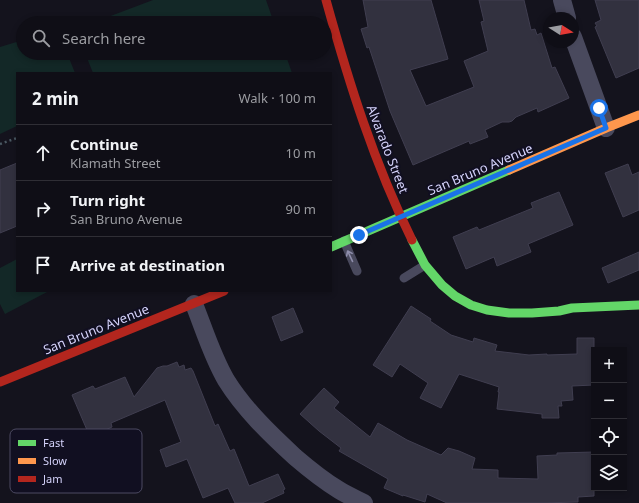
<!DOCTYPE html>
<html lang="en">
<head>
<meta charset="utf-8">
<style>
  body { margin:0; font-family:"Noto Sans",sans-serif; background:#1d1c23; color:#f1f3f6 }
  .controls { position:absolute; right:12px; bottom:12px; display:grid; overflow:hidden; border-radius:0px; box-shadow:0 2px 6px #0003 }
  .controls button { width:36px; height:36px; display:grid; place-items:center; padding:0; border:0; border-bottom:1px solid #2f2e35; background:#0f0e16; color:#f1f3f6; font:20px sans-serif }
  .compass { position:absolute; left:543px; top:12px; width:36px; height:36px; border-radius:50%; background:#0f0e16; box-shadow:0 2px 6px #0003; rotate:101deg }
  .stop { position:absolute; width:12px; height:12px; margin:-9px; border:3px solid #1a73e8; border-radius:50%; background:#fff }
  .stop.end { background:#1a73e8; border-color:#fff; box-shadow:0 1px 4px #0008 }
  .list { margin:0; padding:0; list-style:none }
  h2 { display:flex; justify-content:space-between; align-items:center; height:52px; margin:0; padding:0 16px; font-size:17px }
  h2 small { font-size:13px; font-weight:400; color:#9b9ca1 }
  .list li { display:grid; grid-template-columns:26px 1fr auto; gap:12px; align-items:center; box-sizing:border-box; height:56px; padding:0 16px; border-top:1px solid #2f2e35 }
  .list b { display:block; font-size:15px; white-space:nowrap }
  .list p { margin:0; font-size:13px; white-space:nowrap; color:#9b9ca1 }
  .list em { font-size:13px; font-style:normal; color:#9b9ca1 }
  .icon { flex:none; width:22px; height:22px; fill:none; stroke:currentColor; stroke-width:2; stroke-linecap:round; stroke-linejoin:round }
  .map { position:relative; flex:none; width:639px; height:503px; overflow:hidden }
  .search { position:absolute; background:#0f0e16; box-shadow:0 2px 6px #0003; left:16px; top:16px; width:316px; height:44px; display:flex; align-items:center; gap:10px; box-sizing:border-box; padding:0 14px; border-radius:22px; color:#9b9ca1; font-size:15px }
  .panel { position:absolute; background:#0f0e16; box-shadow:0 2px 6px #0003; left:16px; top:72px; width:316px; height:220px; border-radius:0px }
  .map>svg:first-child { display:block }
</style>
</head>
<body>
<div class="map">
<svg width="639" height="503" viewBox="0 0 639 503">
  <rect width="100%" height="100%" fill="#14131d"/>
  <!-- green -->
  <g fill="#132827">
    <path d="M153,0h113l8,23h-176l2,-3z"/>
    <path d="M23,40v13h44l8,20h-58v53l-17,8v-87z"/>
    <path d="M85,53h200l7,20h-199z"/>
    <path d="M17,259v32h32l-44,23 -5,-10v-36z"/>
  </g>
  <!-- building -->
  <g fill="#32313f" stroke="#403e50">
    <path d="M363,0h68l17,59 -38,11 16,36 48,-19 -10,-26 24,-10 -7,-29 3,-1 -5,-21h45l7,30 4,-1 2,6 4,-2 11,35 3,-1 14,31 -31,14 -1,-4 -21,9 -4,4 -3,1h-7l-17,8 3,7 -18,7 -1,-3 -56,24 -23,-54 -21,-64 -2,1 -6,-19 7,-2z"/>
    <path d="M595,0h44v68l-23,10 -21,-51 2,-1 -2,-3 6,-3z"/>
    <path d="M17,163v63l-17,7v-63z"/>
    <path d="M628,164l4,11 7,-3v38l-16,7 -18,-44z"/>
    <path d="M559,192l14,33 -45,19 3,8 -34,14 -3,-9 -28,12 -13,-32 24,-10 2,3 54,-22 -2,-5z"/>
    <path d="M639,252v18l-31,13 -6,-15z"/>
    <path d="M411,306l20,13 -1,2 21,14 22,7 1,-4 23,7 -2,6 34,4 18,-1v1l30,-1v-16h17v47l-22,1 1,14 -12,1 1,5h-4l1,12h-17v-4l-45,-5 2,-17h-1l1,-5 -40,-13 -18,34 -21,-10 8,-15 -28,-19 -8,13 -19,-12z"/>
    <path d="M293,308l10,24 -22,9 -9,-24z"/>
    <path d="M177,362l2,5 5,-2 1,5 6,-2 2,3 22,55 3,-2 12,27 4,-2 15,37 29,-12 7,15 -2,1 1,3 -22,10h-27l-7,-15 -25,10 -16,-39 -21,8 -6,-17 21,-8 -16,-42 -54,23 1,4 -22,10 -18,-42 21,-9 2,3 30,-12 9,20 23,-29 6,-2h4z"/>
    <path d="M324,388l15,14 -5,6 36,29 8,-14 29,17 34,15 7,-7 11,3 16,7 -3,11 26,1v8l40,1 -1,-23 20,-1v-2l37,-1v44l-16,1v5l-38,1h-93l-20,-9 -2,8 -22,-7v1l-19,-8 4,-9 -49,-28 2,-3 -22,-17 -19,-17z"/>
  </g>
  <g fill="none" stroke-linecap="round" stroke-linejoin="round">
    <!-- path -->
    <path stroke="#4b5963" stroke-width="2.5" stroke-dasharray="2 3" stroke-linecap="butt" d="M0,144l17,-6"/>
    <!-- lane -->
    <g stroke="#49495d" stroke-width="9">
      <path d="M344,241l13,30"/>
      <path d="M404,278l21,-13"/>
    </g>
    <!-- street -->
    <g stroke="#49495d" stroke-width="18">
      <path d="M562,0l5,18"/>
      <path d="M573,37l33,91"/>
      <path d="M194,304c10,25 18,52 32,76 18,29 44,54 69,77 14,12 29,24 44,33 8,5 17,9 25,13"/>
    </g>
    <!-- fast -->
    <g stroke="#63d668" stroke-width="9">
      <path d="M412,240l13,25 17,20 13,11 16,9 16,5 22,3h23l27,-2 13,-3 67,-3"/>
      <path d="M331,247l178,-77"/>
    </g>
    <!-- slow -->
    <path stroke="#ff974d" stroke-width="9" d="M509,170l97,-42 33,-13"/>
    <!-- jam -->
    <g stroke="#b3261e" stroke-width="9">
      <path d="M326,0c23,83 48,163 86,240"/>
      <path d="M0,382l224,-91"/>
    </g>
  </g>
  <!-- one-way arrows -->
  <defs><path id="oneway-shaft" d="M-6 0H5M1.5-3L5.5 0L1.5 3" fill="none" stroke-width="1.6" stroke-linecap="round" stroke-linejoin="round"/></defs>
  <use stroke="#8f8eac" href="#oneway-shaft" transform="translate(350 256) rotate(-115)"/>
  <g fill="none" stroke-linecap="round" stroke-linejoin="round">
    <!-- route -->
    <path stroke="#1a73e8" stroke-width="5" d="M359,235l247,-107 -7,-20"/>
  </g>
  <g text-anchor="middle" stroke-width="4" stroke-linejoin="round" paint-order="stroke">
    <!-- street labels -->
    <g font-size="13" fill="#d5d3fb" stroke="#110f21">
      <text transform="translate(388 149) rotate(69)" y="5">Alvarado Street</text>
      <text transform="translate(480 169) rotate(-23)" y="5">San Bruno Avenue</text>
      <text transform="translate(96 329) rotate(-22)" y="5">San Bruno Avenue</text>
    </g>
  </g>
  <!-- legend -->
  <rect x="10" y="429" width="132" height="64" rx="6" fill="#110f21" stroke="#4c4a62" stroke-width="1"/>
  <rect x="18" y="440" width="18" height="6" fill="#63d668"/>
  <rect x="18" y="458" width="18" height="6" fill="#ff974d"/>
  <rect x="18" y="476" width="18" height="6" fill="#b3261e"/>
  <g font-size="11" fill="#d5d3fb">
    <text x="43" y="447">Fast</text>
    <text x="43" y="465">Slow</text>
    <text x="43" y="483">Jam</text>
  </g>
</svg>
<div class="controls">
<button>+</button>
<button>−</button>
<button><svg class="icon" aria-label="locate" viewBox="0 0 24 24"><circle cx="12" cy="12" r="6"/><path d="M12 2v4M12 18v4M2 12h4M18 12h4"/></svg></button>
<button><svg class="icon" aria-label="layers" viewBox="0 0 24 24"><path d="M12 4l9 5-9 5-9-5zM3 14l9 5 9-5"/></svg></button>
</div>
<svg class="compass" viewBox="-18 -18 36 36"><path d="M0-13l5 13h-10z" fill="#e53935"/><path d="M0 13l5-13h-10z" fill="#9b9ca1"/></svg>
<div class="stop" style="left:599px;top:108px"></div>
<div class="stop end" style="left:359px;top:235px"></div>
<div class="search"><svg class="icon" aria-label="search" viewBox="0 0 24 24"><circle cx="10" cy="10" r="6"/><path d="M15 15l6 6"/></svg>Search here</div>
<section class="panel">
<h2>2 min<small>Walk · 100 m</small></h2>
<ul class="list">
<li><svg class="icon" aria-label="ahead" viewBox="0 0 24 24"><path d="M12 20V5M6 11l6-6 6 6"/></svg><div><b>Continue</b><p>Klamath Street</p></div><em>10 m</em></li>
<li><svg class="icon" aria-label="right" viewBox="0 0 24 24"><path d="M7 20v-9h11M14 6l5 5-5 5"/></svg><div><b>Turn right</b><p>San Bruno Avenue</p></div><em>90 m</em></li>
<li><svg class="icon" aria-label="arrive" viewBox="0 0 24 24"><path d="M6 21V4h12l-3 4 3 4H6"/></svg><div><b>Arrive at destination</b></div></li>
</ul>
</section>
</div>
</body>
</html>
